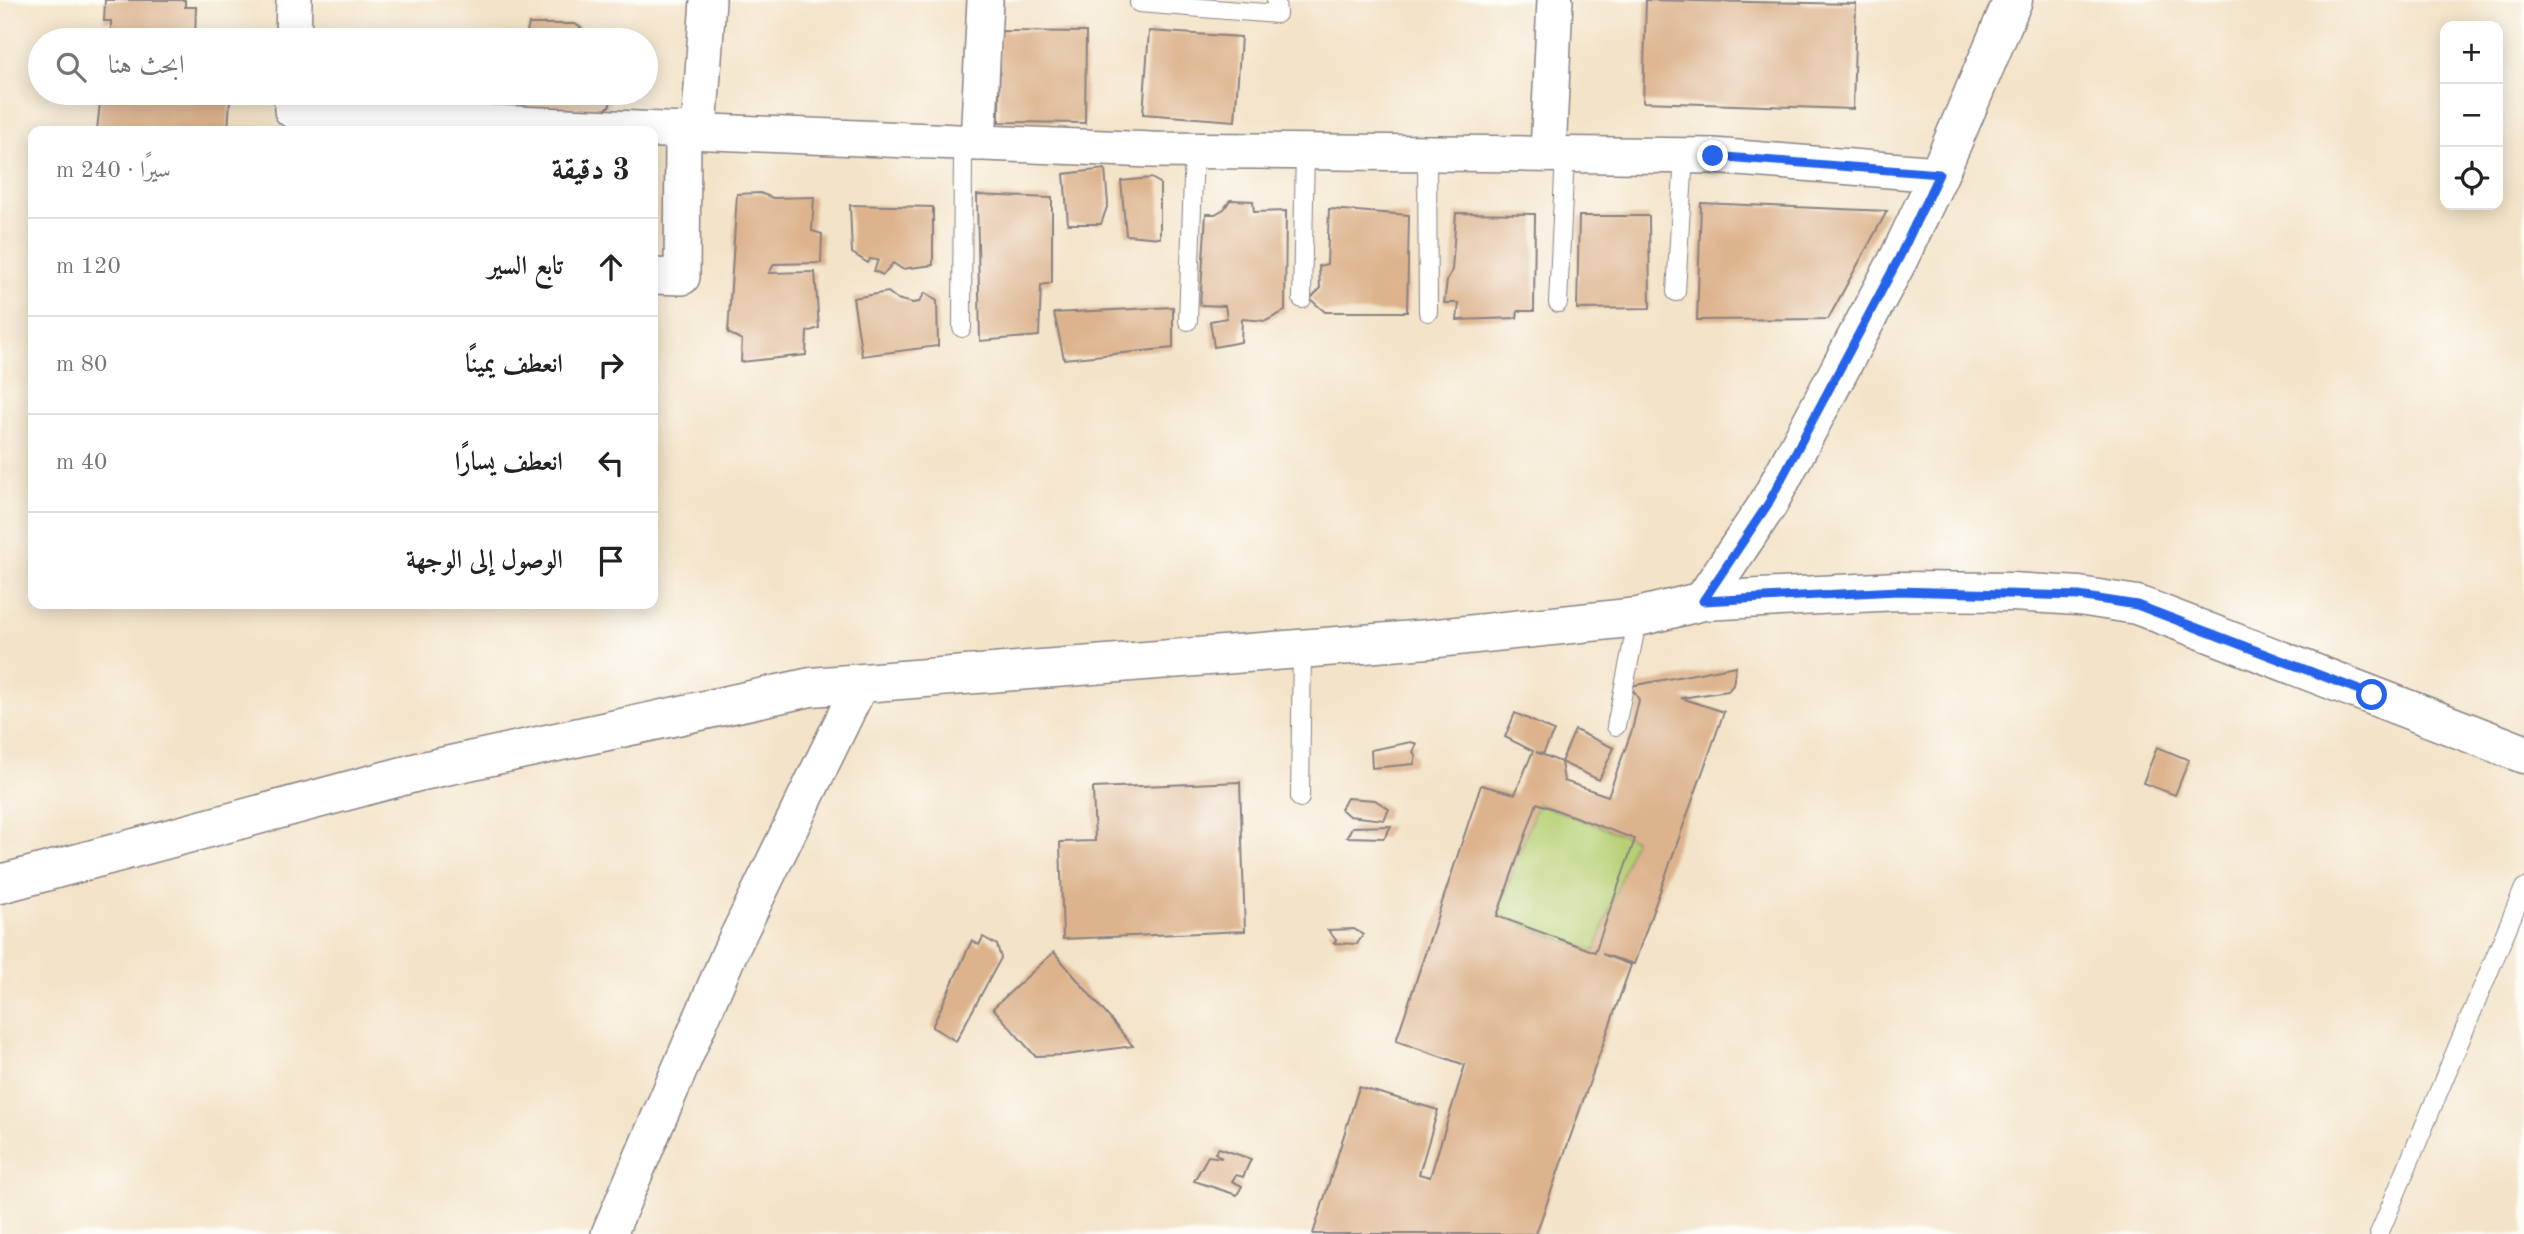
<!DOCTYPE html>
<html lang="ar">
<head>
<meta charset="utf-8">
<style>
  body { margin:0; font-family:"Old Standard TT",Amiri,serif; background:#f2f2f2; color:#222; direction:rtl }
  .controls { position:absolute; right:21px; top:21px; display:grid; overflow:hidden; border-radius:14px; box-shadow:0 4px 18px #0003 }
  .controls button { width:63px; height:63px; display:grid; place-items:center; padding:0; border:0; border-bottom:2px solid #e0e0e0; background:#fff; color:#222; font:35px sans-serif }
  .stop { position:absolute; width:21px; height:21px; margin:-16px; border:5px solid #2563eb; border-radius:50%; background:#fff }
  .stop.end { background:#2563eb; border-color:#fff; box-shadow:0 2px 7px #0008 }
  .list { margin:0; padding:0; list-style:none }
  h2 { display:flex; justify-content:space-between; align-items:center; height:91px; margin:0; padding:0 28px; font-size:30px }
  h2 small { font-size:23px; font-weight:400; color:#767676 }
  .list li { display:grid; grid-template-columns:46px 1fr auto; gap:21px; align-items:center; box-sizing:border-box; height:98px; padding:0 28px; border-top:2px solid #e0e0e0 }
  .list b { display:block; font-size:26px; white-space:nowrap }
  .list em { font-size:23px; font-style:normal; color:#767676 }
  .icon { flex:none; width:38px; height:38px; fill:none; stroke:currentColor; stroke-width:2; stroke-linecap:round; stroke-linejoin:round }
  .map { position:relative; flex:none; width:2524px; height:1234px; overflow:hidden; direction:ltr }
  .search { position:absolute; background:#fff; box-shadow:0 4px 18px #0003; left:28px; top:28px; width:630px; height:77px; display:flex; align-items:center; gap:18px; box-sizing:border-box; padding:0 24px; border-radius:38px; color:#767676; font-size:26px }
  .panel { position:absolute; background:#fff; box-shadow:0 4px 18px #0003; left:28px; top:126px; width:630px; height:483px; border-radius:14px; direction:rtl }
  .map>svg:first-child { display:block }
</style>
</head>
<body>
<div class="map">
<svg width="2524" height="1234" viewBox="0 0 2524 1234">
  <rect width="100%" height="100%" fill="#fdfcf7"/>
  <filter id="ink" filterUnits="userSpaceOnUse"><feTurbulence type="fractalNoise" baseFrequency=".0143" numOctaves="2"/><feDisplacementMap in="SourceGraphic" scale="14" xChannelSelector="R" yChannelSelector="G"/><feConvolveMatrix kernelMatrix="1 2 1 2 8 2 1 2 1" color-interpolation-filters="sRGB"/></filter>
  <filter id="wash" filterUnits="userSpaceOnUse"><feTurbulence type="fractalNoise" baseFrequency=".00686" numOctaves="4" result="noise"/><feDisplacementMap in="SourceGraphic" scale="28" xChannelSelector="R" yChannelSelector="G"/><feGaussianBlur stdDeviation="1.57" result="paint"/><feColorMatrix in="noise" values="0 0 0 0 0 0 0 0 0 0 0 0 0 0 0 0 0 1.4 0 .05"/><feComposite in="paint" operator="in"/></filter>
  <g filter="url(#wash)">
    <rect width="100%" height="100%" fill="#f3e3c8"/>
    <!-- green -->
    <path fill="#b7d075" stroke="#6c7958" stroke-width="2" d="M1537,803l98,36 -40,113 -98,-36z"/>
    <g id="blocks">
      <!-- building -->
      <g fill="#ddb38d" fill-rule="evenodd">
        <path d="M105,0h80v7h11l-1,33h-84v-19h-7z"/>
        <path d="M1646,0l210,4 -3,105 -210,-7z"/>
        <path d="M529,24h46l6,4 -6,6h28v6h-78z"/>
        <path d="M1000,31l86,1 -1,91 -86,-1z"/>
        <path d="M1149,31l92,6 -6,84 -92,-7z"/>
        <path d="M101,93h119l-1,7h11l-2,31h-131z"/>
        <path d="M524,93h88l-2,12 -8,9 -67,-1 -12,-7z"/>
        <path d="M1105,169l3,35 -7,20h-33l-4,-50z"/>
        <path d="M1151,178l9,5v55l-34,-3 -5,-54z"/>
        <path d="M760,193l13,5 41,-1 -2,34 10,3 -1,29 -47,1 -5,9 46,-1 4,56 -12,4 -1,23 -65,7 1,-22 -14,-7 9,-139z"/>
        <path d="M977,195l75,3v85l-11,2 -2,51 -59,5z"/>
        <path d="M1230,200l23,1 1,11 32,-1 -1,100 -19,10 -24,-2 -1,23 -27,5 -4,-26 17,-3 -2,-12 -25,-1 6,-91h9l9,-5z"/>
        <path d="M1701,203l186,8 -59,108 -131,1z"/>
        <path d="M850,205l83,2v58l-31,4 -9,-6 -10,12 -9,-4 4,-11 -8,-1 -2,4 -16,-10z"/>
        <path d="M1329,209l80,6 -2,97h-82l-15,-13 10,-10 -1,-23 8,-2z"/>
        <path d="M1456,213l79,1 -1,97h-16l-1,7 -60,2 2,-17h-15l3,-22 5,-11z"/>
        <path d="M1579,216h70l1,92 -73,1z"/>
        <path d="M888,292l9,7 16,4 6,-1 6,-9 12,8 1,45 -76,10 -9,-58z"/>
        <path d="M1173,307v41l-109,11 -10,-46z"/>
        <path d="M1736,666l-3,19 -5,6 -47,7 43,14 -90,252 -32,-10 29,11 -95,269h-223l46,-147 79,23 -19,64 11,3 35,-112 -69,-24 85,-256 34,9 18,-43 -28,-14 10,-24 39,18 -11,23 -7,-2 25,10 3,19 44,15 24,-66 7,-30 -8,-14zM1537,803l98,36 -40,113 -98,-36z"/>
        <path d="M1575,730l39,18 -15,32 -38,-18z"/>
        <path d="M1411,742l6,2 -4,8 3,4 -2,8 -42,4 -1,-18z"/>
        <path d="M2157,747l32,13 -14,35 -32,-12z"/>
        <path d="M1240,782l5,149 -182,8 -3,-97 35,-1 -2,-53z"/>
        <path d="M1347,798l28,2 14,9 -5,11 -35,-4 -8,-7z"/>
        <path d="M1391,826l-7,12 -37,-1 5,-10z"/>
        <path d="M1354,929l9,6 -6,9 -23,-1 2,-3 -8,-10z"/>
        <path d="M983,937l14,8 4,13 -45,83 -24,-14 40,-87 7,5z"/>
        <path d="M1054,952l79,94 -67,9 -31,1 -42,-48z"/>
        <path d="M1219,1148l32,11 -8,18 -7,-2 -4,6 10,5 -5,9 -43,-14 14,-25 14,2 -7,-5z"/>
      </g>
    </g>
  </g>
  <g filter="url(#ink)">
    <use href="#blocks" fill-opacity="0" stroke="#8a8282" stroke-width="2"/>
    <g fill="none" stroke-linecap="round" stroke-linejoin="round">
      <!-- service casing -->
      <g stroke="#8a8282" stroke-width="20">
        <g id="service">
          <path d="M1140,0l-1,3 138,11 -1,-14"/>
          <path d="M1427,152l1,160"/>
          <path d="M1676,292l8,-137"/>
          <path d="M1302,299l3,-148"/>
          <path d="M1558,303l7,-149"/>
          <path d="M1188,321l6,-171"/>
          <path d="M962,328l1,-186"/>
          <path d="M1616,726l22,-109"/>
          <path d="M1300,798l2,-151"/>
          <path d="M2379,1234l145,-346"/>
        </g>
      </g>
      <!-- minor casing -->
      <g stroke="#8a8282" stroke-width="38">
        <g id="minor">
          <path d="M293,40l1,-40"/>
          <path d="M292,93v17l78,8 782,32 561,6 226,18"/>
          <path d="M699,131l9,-131"/>
          <path d="M978,143l7,-143"/>
          <path d="M1548,154l7,-154"/>
          <path d="M653,276l29,1 1,-146"/>
          <path d="M609,1234l120,-280 132,-271"/>
        </g>
      </g>
      <!-- tertiary casing -->
      <g stroke="#8a8282" stroke-width="41">
        <g id="tertiary">
          <path d="M1703,601l65,-97 131,-246 40,-84 74,-174"/>
          <path d="M0,884l418,-112 393,-85 617,-48 210,-22 65,-16 195,-10 113,1 68,4 58,9 387,149"/>
        </g>
      </g>
      <!-- service -->
      <use href="#service" stroke="#fff" stroke-width="18"/>
      <!-- minor -->
      <use href="#minor" stroke="#fff" stroke-width="35"/>
      <!-- tertiary -->
      <use href="#tertiary" stroke="#fff" stroke-width="38"/>
    </g>
  </g>
  <g fill="none" stroke-linecap="round" stroke-linejoin="round" filter="url(#ink)">
    <!-- route -->
    <path stroke="#2563eb" stroke-width="9" d="M1713,156l226,18 -40,84 -131,246 -65,97 195,-10 181,5 58,9 235,90"/>
  </g>
</svg>
<div class="controls">
<button>+</button>
<button>−</button>
<button><svg class="icon" aria-label="locate" viewBox="0 0 24 24"><circle cx="12" cy="12" r="6"/><path d="M12 2v4M12 18v4M2 12h4M18 12h4"/></svg></button>
</div>
<div class="stop" style="left:2372px;top:695px"></div>
<div class="stop end" style="left:1713px;top:156px"></div>
<div class="search"><svg class="icon" aria-label="search" viewBox="0 0 24 24"><circle cx="10" cy="10" r="6"/><path d="M15 15l6 6"/></svg>ابحث هنا</div>
<section class="panel">
<h2>3 دقيقة<small>سيرًا · 240 m</small></h2>
<ul class="list">
<li><svg class="icon" aria-label="ahead" viewBox="0 0 24 24"><path d="M12 20V5M6 11l6-6 6 6"/></svg><div><b>تابع السير</b></div><em>120 m</em></li>
<li><svg class="icon" aria-label="right" viewBox="0 0 24 24"><path d="M7 20v-9h11M14 6l5 5-5 5"/></svg><div><b>انعطف يمينًا</b></div><em>80 m</em></li>
<li><svg class="icon" aria-label="left" viewBox="0 0 24 24"><path d="M17 20v-9H6M10 6l-5 5 5 5"/></svg><div><b>انعطف يسارًا</b></div><em>40 m</em></li>
<li><svg class="icon" aria-label="arrive" viewBox="0 0 24 24"><path d="M6 21V4h12l-3 4 3 4H6"/></svg><div><b>الوصول إلى الوجهة</b></div></li>
</ul>
</section>
</div>
</body>
</html>
